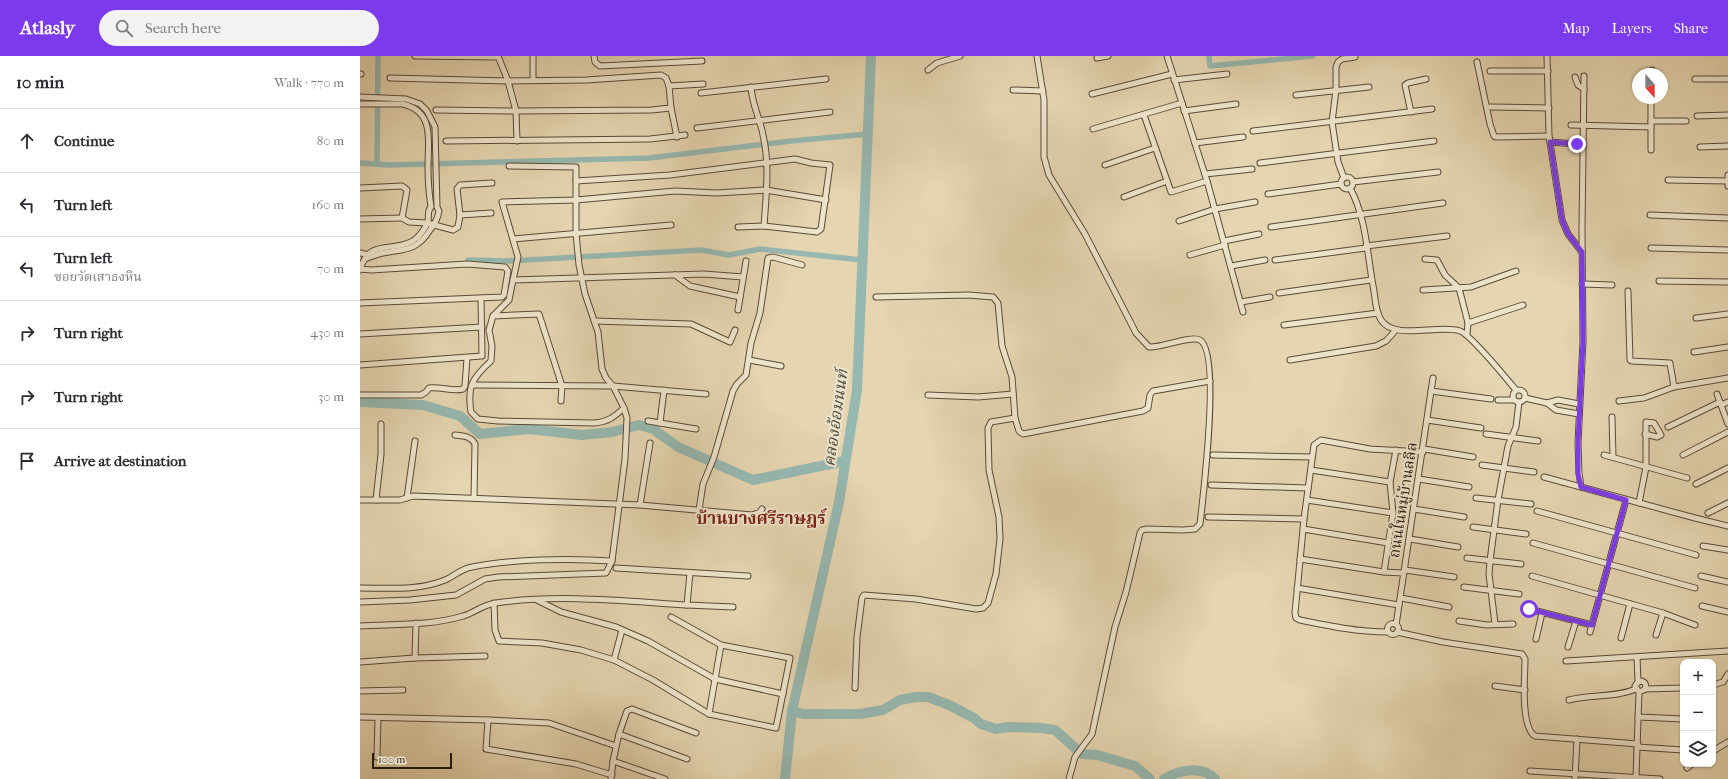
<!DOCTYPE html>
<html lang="en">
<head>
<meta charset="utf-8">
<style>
  body { margin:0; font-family:"IM FELL French Canon","Noto Serif Thai",serif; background:#f2f2f3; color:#2b2b33 }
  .controls { position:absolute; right:12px; bottom:12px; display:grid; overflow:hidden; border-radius:8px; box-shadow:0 1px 3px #0004 }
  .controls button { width:36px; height:36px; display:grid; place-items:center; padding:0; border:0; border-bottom:1px solid #e1e1e2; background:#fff; color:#2b2b33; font:20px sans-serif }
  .compass { position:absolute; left:1272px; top:12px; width:36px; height:36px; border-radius:50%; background:#fff; box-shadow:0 1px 3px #0004; rotate:159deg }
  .scale { position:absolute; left:12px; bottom:10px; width:80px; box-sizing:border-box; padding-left:4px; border:2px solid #291d10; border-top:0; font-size:11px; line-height:14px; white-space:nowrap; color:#291d10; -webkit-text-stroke:3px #eee4cc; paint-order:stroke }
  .stop { position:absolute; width:12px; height:12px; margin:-9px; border:3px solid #7c3aed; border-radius:50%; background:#fff }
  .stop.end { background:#7c3aed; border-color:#fff; box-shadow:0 1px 4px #0008 }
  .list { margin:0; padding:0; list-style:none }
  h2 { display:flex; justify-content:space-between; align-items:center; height:52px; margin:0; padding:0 16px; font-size:17px }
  h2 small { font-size:13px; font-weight:400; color:#7c7c81 }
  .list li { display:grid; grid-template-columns:26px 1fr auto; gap:12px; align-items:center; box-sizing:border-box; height:64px; padding:0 16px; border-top:1px solid #e1e1e2 }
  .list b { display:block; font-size:15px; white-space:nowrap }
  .list p { margin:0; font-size:13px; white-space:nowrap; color:#7c7c81 }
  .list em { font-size:13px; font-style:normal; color:#7c7c81 }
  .icon { flex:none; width:22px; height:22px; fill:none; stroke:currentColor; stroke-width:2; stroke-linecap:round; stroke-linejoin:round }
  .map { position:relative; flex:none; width:1368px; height:723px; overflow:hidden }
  header { display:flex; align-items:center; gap:24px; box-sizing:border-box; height:56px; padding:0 20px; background:#7c3aed; color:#fff }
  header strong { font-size:19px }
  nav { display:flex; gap:22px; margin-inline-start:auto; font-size:14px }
  .search { width:280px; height:36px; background:#f2f2f3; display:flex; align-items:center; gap:10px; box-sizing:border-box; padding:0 14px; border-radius:22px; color:#7c7c81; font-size:15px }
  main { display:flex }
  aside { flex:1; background:#fff }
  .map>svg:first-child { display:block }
</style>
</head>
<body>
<header>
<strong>Atlasly</strong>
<div class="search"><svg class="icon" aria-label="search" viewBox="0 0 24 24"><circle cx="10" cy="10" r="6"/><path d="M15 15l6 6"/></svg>Search here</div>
<nav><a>Map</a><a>Layers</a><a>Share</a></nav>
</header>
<main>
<aside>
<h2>10 min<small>Walk · 770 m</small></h2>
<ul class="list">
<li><svg class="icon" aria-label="ahead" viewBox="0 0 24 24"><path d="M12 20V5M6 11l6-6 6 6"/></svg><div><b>Continue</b></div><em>80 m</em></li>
<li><svg class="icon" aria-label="left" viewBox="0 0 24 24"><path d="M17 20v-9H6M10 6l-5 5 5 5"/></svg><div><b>Turn left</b></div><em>160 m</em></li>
<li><svg class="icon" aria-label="left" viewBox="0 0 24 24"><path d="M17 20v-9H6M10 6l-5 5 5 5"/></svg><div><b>Turn left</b><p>ซอยวัดเสาธงหิน</p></div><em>70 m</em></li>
<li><svg class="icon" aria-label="right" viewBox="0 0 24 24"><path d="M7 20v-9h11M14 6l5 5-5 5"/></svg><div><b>Turn right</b></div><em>430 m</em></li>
<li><svg class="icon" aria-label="right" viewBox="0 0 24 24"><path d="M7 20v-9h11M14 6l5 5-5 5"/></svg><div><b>Turn right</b></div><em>30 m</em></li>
<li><svg class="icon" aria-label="arrive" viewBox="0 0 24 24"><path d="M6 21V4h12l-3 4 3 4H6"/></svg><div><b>Arrive at destination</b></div></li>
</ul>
</aside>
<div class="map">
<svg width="1368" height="723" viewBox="0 0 1368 723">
  <rect width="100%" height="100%" fill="#e5d5b0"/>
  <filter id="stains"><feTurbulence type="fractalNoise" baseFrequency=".005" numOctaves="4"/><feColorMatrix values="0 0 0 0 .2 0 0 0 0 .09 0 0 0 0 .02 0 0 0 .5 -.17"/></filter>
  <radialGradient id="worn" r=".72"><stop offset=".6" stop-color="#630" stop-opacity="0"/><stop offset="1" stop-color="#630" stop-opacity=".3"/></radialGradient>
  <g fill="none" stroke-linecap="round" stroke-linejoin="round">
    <!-- canal -->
    <g stroke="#96b8b0" stroke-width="5.5">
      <path d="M849,0l1,10 103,-10"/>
      <path d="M0,107l29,2 260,-7 142,-17 77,-7"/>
      <path d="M17,108l1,-108"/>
      <path d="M108,204l42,1 191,-11 28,5 31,-6 102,11"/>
    </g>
    <!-- river -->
    <g stroke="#96b8b0" stroke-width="10">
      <path d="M0,346l63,3 37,11 20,18 49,-5 53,6 30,-3 27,-7 14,4 25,18 75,33 92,-19"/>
      <path d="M432,655l12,3h56l23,-4 17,-10 16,-3h12l21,8 25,13 7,6 15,5 12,-2 33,1 14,2 27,24 15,1 38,11 15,13"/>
      <path d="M425,723l7,-68 47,-209 18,-112 14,-334"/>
      <path d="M804,723c15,-9 38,-14 51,0"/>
    </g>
    <!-- street casing -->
    <g stroke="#584b38" stroke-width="7">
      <g id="street">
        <path d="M55,0l82,1"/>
        <path d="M138,0l10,25 8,30 1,30"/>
        <path d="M234,0l1,6 5,4 102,-5"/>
        <path d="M677,0l7,44v57l5,18 36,59 51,99 13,14c12,1 42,-12 51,-7 21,12 3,157 0,184l-5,5 -12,1 -36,-1 -5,1 -2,3 -14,59 -11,35 -23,107 -17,23 -6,22"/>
        <path d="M807,0l40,125 36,131"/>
        <path d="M1187,0l2,80 13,84 6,14 14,18"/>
        <path d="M737,2l11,-2"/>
        <path d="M1117,6l13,62 4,12 2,1 53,-1"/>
        <path d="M568,14l9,-7 23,-7"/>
        <path d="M1130,15h58"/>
        <path d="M0,18h1"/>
        <path d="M1292,18v-4"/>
        <path d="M1215,21l3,8 6,4"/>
        <path d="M30,22l118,3 78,-1 75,-5 5,3 3,8 2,22 6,29"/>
        <path d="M1335,23h33"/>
        <path d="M173,24v-24"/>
        <path d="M814,24l53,-6"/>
        <path d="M309,30l34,-2"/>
        <path d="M391,31c1,18 9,31 12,48 7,29 3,61 1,91"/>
        <path d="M653,34l30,1"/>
        <path d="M341,37l125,-14"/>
        <path d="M732,38l80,-20"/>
        <path d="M936,39l73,-8"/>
        <path d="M0,41l46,2 14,5 7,7 8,16 2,80 2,4c-1,6 -5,14 -9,19 -13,21 -25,19 -47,23 -6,1 -12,4 -18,6"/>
        <path d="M0,48h43c32,8 25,37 25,62 0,14 1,28 3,41 -4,4 -2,9 -3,14 -2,7 -9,16 -15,20 -22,12 -44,-3 -53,29"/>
        <path d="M1130,51l59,1"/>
        <path d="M76,54l80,1 135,-1 20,-2"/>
        <path d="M824,55l52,-7"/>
        <path d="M1051,56l-6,-27 3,-2 18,-4"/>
        <path d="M784,59l27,77 36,-11"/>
        <path d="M1337,60l31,-1"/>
        <path d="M1291,65h35"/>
        <path d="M1211,69l80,2"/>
        <path d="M337,72l133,-16"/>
        <path d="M733,73l89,-26"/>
        <path d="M893,75l179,-22"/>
        <path d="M86,85l204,-2 35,-4"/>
        <path d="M1190,86l27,2"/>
        <path d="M835,87l48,-6"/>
        <path d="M1340,91l28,-1"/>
        <path d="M1291,94v-52"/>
        <path d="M900,107l174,-22"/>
        <path d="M745,109l50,-17"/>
        <path d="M149,110l67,1v66l3,32 6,29 13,38 4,37 4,9 7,8 11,22 3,10 -2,41 -13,102"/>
        <path d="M845,118l47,-5"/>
        <path d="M1368,119v11"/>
        <circle cx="987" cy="127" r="6"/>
        <path d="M984,122l-6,-16 -6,-40 4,-32v-23l2,-5 4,-3 13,-2"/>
        <path d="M1308,124l60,1"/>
        <path d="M216,125l94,-6 125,-16 16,4 19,2 -9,64 -4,3 -53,-6 -26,1"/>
        <path d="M993,126l85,-10"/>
        <path d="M0,132l42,-2 5,4 -5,28 7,4 18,1 26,7 5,-3 2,-12 -3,-26 3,-4 32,-2"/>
        <path d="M990,132c17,31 17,68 24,103 1,9 2,21 7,29 14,21 57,4 79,11 11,4 46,47 56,59"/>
        <path d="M908,138l73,-10"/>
        <path d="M764,141l43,-16"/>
        <path d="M100,159l31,-2"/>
        <path d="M1290,159l78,3"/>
        <path d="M0,163l42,-1"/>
        <path d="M819,165l36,-12 40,-7"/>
        <path d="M911,171l172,-24"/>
        <path d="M153,183l158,-14"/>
        <path d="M864,185l35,-7"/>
        <path d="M1006,190l81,-10"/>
        <path d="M1291,192l77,2"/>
        <path d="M0,197l9,2"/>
        <path d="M830,199l35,-10"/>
        <path d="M1065,203l12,1 8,15 14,13 9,35 -1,11"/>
        <path d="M915,204l91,-12"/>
        <path d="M871,210l34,-6"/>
        <path d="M315,219l15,11 50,11"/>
        <path d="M153,224l5,-23 -16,-55 74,-2 99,-9 42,2 49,-3 60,10"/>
        <path d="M1299,225l69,1"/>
        <path d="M1222,228l30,1"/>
        <path d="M1063,234l48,-3 45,-16"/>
        <path d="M1268,235l2,69 2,1 38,2 4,24"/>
        <path d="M919,237l92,-13"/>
        <path d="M516,241l93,-2 24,2 5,6 4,43 10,31 3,41 4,13 4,3 120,-23 5,-3 2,-13 3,-4 57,-10"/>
        <path d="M881,246l29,-5"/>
        <path d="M0,247l142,-6 2,-2 4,-24 -3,-4 -38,-3 -96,6 -11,-1"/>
        <path d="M378,254l8,-49"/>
        <path d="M133,260l46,-2 23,72 -1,15"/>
        <path d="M1336,262l32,-4"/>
        <path d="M234,265l97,3 39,18 5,-12"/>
        <path d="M1108,267l55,-18"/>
        <path d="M924,269l94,-12"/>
        <path d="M0,278l122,-7"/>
        <path d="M1334,296l34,-5"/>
        <path d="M389,304l32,6"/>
        <path d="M930,304l86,-14 10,-5 9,-10"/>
        <path d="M0,309l122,-9 -1,-58"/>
        <path d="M112,329l141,1 93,8"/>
        <circle cx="1159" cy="340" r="6"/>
        <path d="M1071,335l60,8"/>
        <path d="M1357,338l11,30"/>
        <path d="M0,339h61l5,-3 3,-4c11,-2 23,4 34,1l2,-3 2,-28"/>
        <path d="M568,339l50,2 35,-3"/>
        <path d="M1165,342l22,5 9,7 23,4"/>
        <path d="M1138,344h16"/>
        <path d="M1259,345l25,-3 30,-11 54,-9"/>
        <path d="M1187,347l11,-3 21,4"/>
        <path d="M1361,349l7,-3"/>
        <path d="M264,352c-10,9 -16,14 -30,15l-96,-2 -20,-2 -7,-7c-4,-25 1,-34 20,-51l1,-15 -3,-16 4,-14 16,-16 4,-20 191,-6 39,3"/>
        <path d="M1252,361l1,40"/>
        <path d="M1067,364l54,8"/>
        <path d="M288,365l48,8"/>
        <path d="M300,367l4,-33"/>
        <path d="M1308,371l52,-25"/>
        <path d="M1126,378l52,7"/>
        <path d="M95,379c8,1 16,1 20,9l-1,54"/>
        <path d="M1064,393l49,8"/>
        <path d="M1036,394l-6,32 3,31 -9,59 20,1"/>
        <path d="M853,399l99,2"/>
        <path d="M1244,399l83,23"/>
        <path d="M1323,399l45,-23"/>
        <path d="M1122,409l52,7"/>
        <path d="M951,414l79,12"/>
        <path d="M1184,421l151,41 33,8"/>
        <path d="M1059,423l50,8"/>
        <path d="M1336,428l32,-16"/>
        <path d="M851,429l97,3"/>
        <path d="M1221,431l-2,-14 -1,-30 5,-102 -1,-113 2,-152"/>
        <path d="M47,442l8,-57"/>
        <path d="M1116,442l55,6"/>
        <path d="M0,444h40l13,-4 227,9 112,10 8,-3 2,-3"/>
        <path d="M16,444l5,-46v-30"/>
        <path d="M947,444l86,13"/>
        <path d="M1279,447l7,-36v-45l8,1 7,12 -4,2 -12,-3"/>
        <path d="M280,449l10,-62"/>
        <path d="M1054,453l50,8"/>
        <path d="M339,454l4,-26 11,-27 19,-66 4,-7 9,-9 5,-32 9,-30 8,-55 5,-1 29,8"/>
        <path d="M1177,455l159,44"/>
        <path d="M1348,457l20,-10"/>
        <path d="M848,461l96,2"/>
        <path d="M1113,471l53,7"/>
        <path d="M943,473l85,14"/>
        <path d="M1050,483l48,8"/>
        <path d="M1173,487l162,45"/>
        <path d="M1343,490l25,4"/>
        <path d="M1107,502l54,6"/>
        <path d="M940,503l84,13"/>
        <path d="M256,512l132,8"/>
        <path d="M1045,514l49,7"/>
        <path d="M330,517l-3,32 46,2"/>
        <path d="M1172,520l131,37 32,12"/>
        <path d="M1341,520l27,6"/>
        <path d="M1104,531l55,7"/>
        <path d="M0,532c27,0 59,3 85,-8 10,-4 15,-11 27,-13 41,-8 97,-9 140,-6l-6,12 -108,4 -13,2 -29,16 -46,5 -50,2"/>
        <path d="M937,532l102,17"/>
        <path d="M1041,542l48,9"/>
        <path d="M177,544l24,12 55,15 32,14 67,38 68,15"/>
        <path d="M134,547l1,27 4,11 43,2 39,7 33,10 39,20 56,34 67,14 14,-70 -69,-13 -50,-28"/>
        <path d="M1342,550l26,6"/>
        <path d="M1169,553l63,16"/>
        <path d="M1099,565l28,4 26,-1"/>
        <path d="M56,567l-1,35 70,-2"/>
        <circle cx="1033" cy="573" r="5.5"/>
        <path d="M1135,568l-6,-50 1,-13 8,-61 10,-54 8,-19 3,-25"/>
        <path d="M1036,569l37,-247"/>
        <path d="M0,570c33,-2 70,0 103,-10 11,-3 21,-12 33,-13 63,-9 127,-2 191,2"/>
        <path d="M1028,576c-30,0 -59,-6 -88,-12l-4,-2 -1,-5 9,-94 10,-74 7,-5 49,9 53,3"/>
        <path d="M1037,576l46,10 79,12 3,5c0,16 -5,68 10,77l103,8"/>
        <path d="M1230,576l36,-132"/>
        <path d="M1296,579l7,-22"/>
        <path d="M1261,582l9,-34"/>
        <path d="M1176,583l6,-26"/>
        <path d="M1208,591l8,-26"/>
        <path d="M1277,601l1,25"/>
        <path d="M254,604l8,-30"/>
        <path d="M1206,605l162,-10"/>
        <path d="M0,606l55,-4"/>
        <path d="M1353,629l10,-3 5,-8"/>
        <path d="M1135,630l30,4"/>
        <path d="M495,632l2,-51 5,-39 2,-3 52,4 60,10 7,-1 5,-5 8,-29 4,-35 -1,-22 -10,-47 -1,-42 3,-6 24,-4"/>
        <path d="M1285,633l38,-1"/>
        <path d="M0,635l43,-1"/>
        <path d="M1209,644c22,-6 46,-2 67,-11"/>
        <path d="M349,658l12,-69"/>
        <path d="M0,661l128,3 61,3 67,23"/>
        <path d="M1278,661l45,2"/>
        <path d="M128,664l-2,29 90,15 36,11"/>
        <path d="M259,678l8,-23 5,-2 64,24"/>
        <path d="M1277,691l46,3"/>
        <path d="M1353,695l15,-9"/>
        <path d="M17,701l1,-39"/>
        <path d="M253,705l52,18"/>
        <path d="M1327,712l5,-4"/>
        <path d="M1170,715l130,8"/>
        <path d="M1276,721l3,-85 -4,-6 3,-4 4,-1 3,2 1,4 -2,3 -5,2"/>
        <path d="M251,723l2,-18 6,-27 68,25"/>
        <path d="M1215,723l2,-40"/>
      </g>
    </g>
    <!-- street -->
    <use href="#street" stroke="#eee4cc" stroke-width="5"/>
  </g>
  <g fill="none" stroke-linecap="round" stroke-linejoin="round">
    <!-- route -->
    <path stroke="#7c3aed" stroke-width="5" d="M1169,553l63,16 34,-125 -45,-13 -3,-13v-31l5,-102 -1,-89 -14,-18 -6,-14 -12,-78 27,2"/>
  </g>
  <g text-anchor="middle" stroke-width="4" stroke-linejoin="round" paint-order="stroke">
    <!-- street labels -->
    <g font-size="15" fill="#291d10" stroke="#eee4cc">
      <text transform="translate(1043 444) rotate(-81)" y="5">ถนนในหมู่บ้านลลิล</text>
    </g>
    <!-- water labels -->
    <g font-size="16" font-style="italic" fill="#4a4c40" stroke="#eee4cc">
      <text transform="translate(475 362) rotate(-82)" y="6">คลองอ้อมนนท์</text>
    </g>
    <!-- quarter labels -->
    <g font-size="17" font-weight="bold" fill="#7a1f14" stroke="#eee4cc">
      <text x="401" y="468">บ้านบางศรีราษฎร์</text>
    </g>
  </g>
  <rect width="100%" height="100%" filter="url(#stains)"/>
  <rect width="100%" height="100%" fill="url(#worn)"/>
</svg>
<div class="controls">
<button>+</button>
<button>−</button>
<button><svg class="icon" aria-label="layers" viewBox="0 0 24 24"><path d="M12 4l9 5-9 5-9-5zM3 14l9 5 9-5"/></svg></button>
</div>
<svg class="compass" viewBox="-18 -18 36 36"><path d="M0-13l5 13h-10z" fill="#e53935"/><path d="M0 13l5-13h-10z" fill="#7c7c81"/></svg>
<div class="scale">100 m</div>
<div class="stop" style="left:1169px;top:553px"></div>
<div class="stop end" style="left:1217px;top:88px"></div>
</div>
</main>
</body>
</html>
